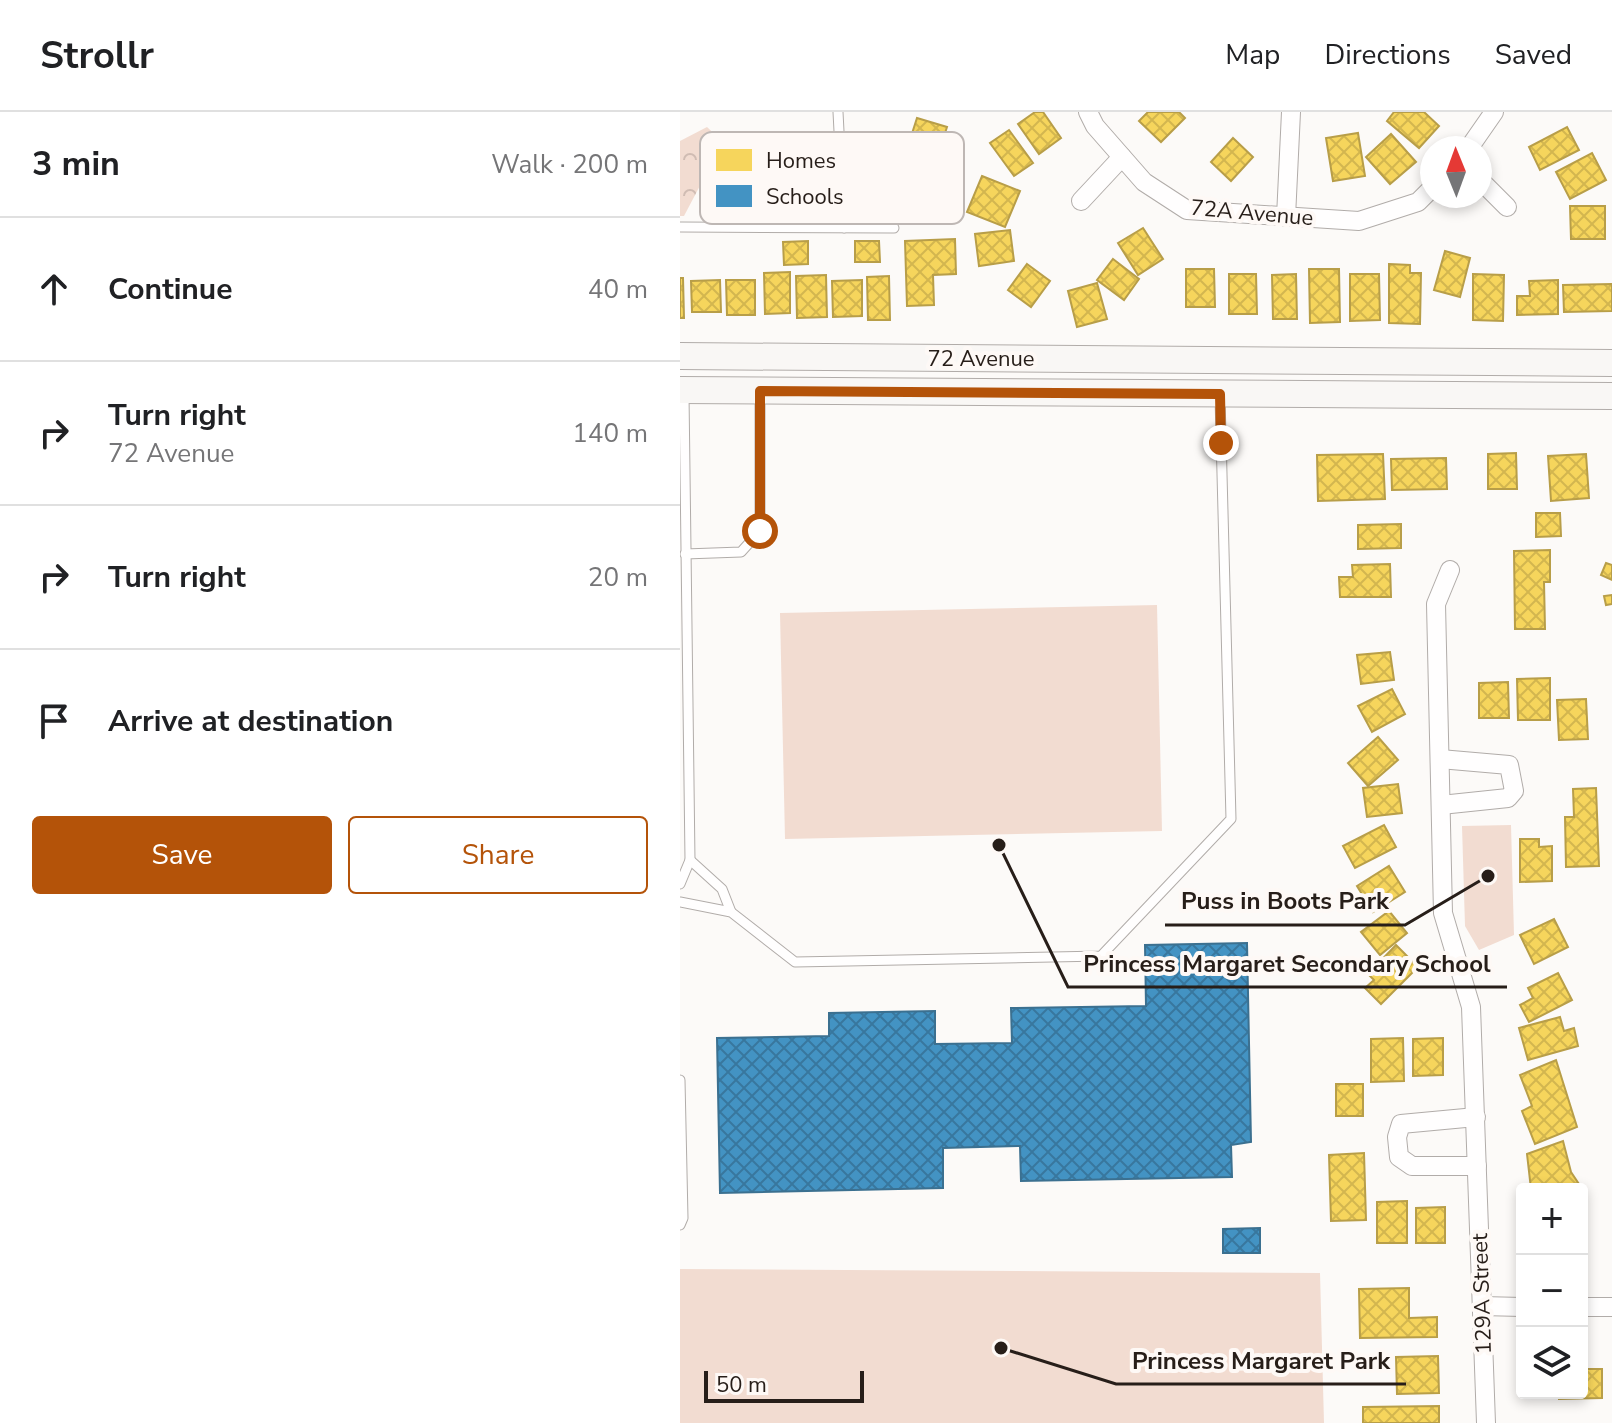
<!DOCTYPE html>
<html lang="en">
<head>
<meta charset="utf-8">
<style>
  body { margin:0; font-family:"Nunito Sans",sans-serif; background:#f6f6f6; color:#202124 }
  .controls { position:absolute; right:24px; bottom:24px; display:grid; overflow:hidden; border-radius:8px; box-shadow:0 4px 12px #0003 }
  .controls button { width:72px; height:72px; display:grid; place-items:center; padding:0; border:0; border-bottom:2px solid #e0e0e0; background:#fff; color:#202124; font:40px sans-serif }
  .compass { position:absolute; left:740px; top:24px; width:72px; height:72px; border-radius:50%; background:#fff; box-shadow:0 4px 12px #0003; rotate:359deg }
  .scale { position:absolute; left:24px; bottom:20px; width:160px; box-sizing:border-box; padding-left:8px; border:4px solid #271e19; border-top:0; font-size:22px; line-height:28px; white-space:nowrap; color:#271e19; -webkit-text-stroke:6px #fef9f6; paint-order:stroke }
  .stop { position:absolute; width:24px; height:24px; margin:-18px; border:6px solid #b45309; border-radius:50%; background:#fff }
  .stop.end { background:#b45309; border-color:#fff; box-shadow:0 2px 8px #0008 }
  .list { margin:0; padding:0; list-style:none }
  h2 { display:flex; justify-content:space-between; align-items:center; height:104px; margin:0; padding:0 32px; font-size:34px }
  h2 small { font-size:26px; font-weight:400; color:#757577 }
  .list li { display:grid; grid-template-columns:52px 1fr auto; gap:24px; align-items:center; box-sizing:border-box; height:144px; padding:0 32px; border-top:2px solid #e0e0e0 }
  .list b { display:block; font-size:30px; white-space:nowrap }
  .list p { margin:0; font-size:26px; white-space:nowrap; color:#757577 }
  .list em { font-size:26px; font-style:normal; color:#757577 }
  .actions { display:flex; gap:16px; padding:24px 32px }
  .actions a { flex:1; padding:18px 0; border:2px solid #b45309; border-radius:8px; text-align:center; font-size:28px; color:#b45309 }
  .actions .main { background:#b45309; color:#fff }
  .icon { flex:none; width:44px; height:44px; fill:none; stroke:currentColor; stroke-width:2; stroke-linecap:round; stroke-linejoin:round }
  .map { position:relative; flex:none; width:932px; height:1311px; overflow:hidden }
  header { display:flex; align-items:center; gap:48px; box-sizing:border-box; height:112px; padding:0 40px; background:#fff; border-bottom:2px solid #e0e0e0 }
  header strong { font-size:38px }
  nav { display:flex; gap:44px; margin-inline-start:auto; font-size:28px }
  main { display:flex }
  aside { flex:1; background:#fff }
  .map>svg:first-child { display:block }
</style>
</head>
<body>
<header>
<strong>Strollr</strong>
<nav><a>Map</a><a>Directions</a><a>Saved</a></nav>
</header>
<main>
<aside>
<h2>3 min<small>Walk · 200 m</small></h2>
<ul class="list">
<li><svg class="icon" aria-label="ahead" viewBox="0 0 24 24"><path d="M12 20V5M6 11l6-6 6 6"/></svg><div><b>Continue</b></div><em>40 m</em></li>
<li><svg class="icon" aria-label="right" viewBox="0 0 24 24"><path d="M7 20v-9h11M14 6l5 5-5 5"/></svg><div><b>Turn right</b><p>72 Avenue</p></div><em>140 m</em></li>
<li><svg class="icon" aria-label="right" viewBox="0 0 24 24"><path d="M7 20v-9h11M14 6l5 5-5 5"/></svg><div><b>Turn right</b></div><em>20 m</em></li>
<li><svg class="icon" aria-label="arrive" viewBox="0 0 24 24"><path d="M6 21V4h12l-3 4 3 4H6"/></svg><div><b>Arrive at destination</b></div></li>
</ul>
<div class="actions"><a class="main">Save</a><a>Share</a></div>
</aside>
<div class="map">
<svg width="932" height="1311" viewBox="0 0 932 1311">
  <defs>
    <pattern id="forest-crowns" width="20" height="18" patternUnits="userSpaceOnUse" patternTransform="scale(2)"><rect width="20" height="18" fill="#f2dcd1"/><path d="M2 6a3 3 0 1 1 6 0M12 15a3 3 0 1 1 6 0" fill="none" stroke="#d0bcb3"/></pattern>
    <pattern id="homes-cross-hatch" width="8" height="8" patternUnits="userSpaceOnUse" patternTransform="scale(2)"><rect width="8" height="8" fill="#f6d55c"/><path d="M0 0l8 8M0 8l8-8" fill="none" stroke="#d3b64f"/></pattern>
    <pattern id="schools-cross-hatch" width="8" height="8" patternUnits="userSpaceOnUse" patternTransform="scale(2)"><rect width="8" height="8" fill="#4393c3"/><path d="M0 0l8 8M0 8l8-8" fill="none" stroke="#38779e"/></pattern>
  </defs>
  <rect width="100%" height="100%" fill="#fcfaf8"/>
  <!-- green -->
  <g fill="#f2dcd1">
    <path d="M477,493l5,226 -377,8 -5,-226z"/>
    <path d="M831,713l3,110 -35,15 -14,-24 -3,-100z"/>
    <path d="M0,1157l640,4 4,150h-644z"/>
  </g>
  <!-- forest -->
  <path fill="url(#forest-crowns)" d="M27,15l16,15 -39,74h-4v-75z"/>
  <!-- homes -->
  <g fill="url(#homes-cross-hatch)" stroke="#b89e48" stroke-width="2">
    <path d="M355,0h8l18,26 -22,16 -21,-30z"/>
    <path d="M468,0h31l6,6 -24,24 -22,-21z"/>
    <path d="M714,0h30l15,14 -20,22 -32,-27z"/>
    <path d="M237,6l30,9 -9,28 -30,-9z"/>
    <path d="M887,15l12,23 -39,20 -11,-23z"/>
    <path d="M329,18l24,33 -19,13 -24,-33z"/>
    <path d="M678,21l7,43 -32,5 -7,-43z"/>
    <path d="M711,22l25,28 -26,22 -24,-27z"/>
    <path d="M553,26l20,19 -22,24 -20,-19z"/>
    <path d="M912,41l14,27 -36,19 -14,-27z"/>
    <path d="M302,64l38,15 -15,36 -38,-15z"/>
    <path d="M890,94h35v33h-34z"/>
    <path d="M463,116l20,31 -25,16 -20,-32z"/>
    <path d="M330,118l4,31 -35,5 -4,-32z"/>
    <path d="M275,127l1,35 -23,1 1,30 -27,1 -2,-65z"/>
    <path d="M128,129v23l-24,1 -1,-23z"/>
    <path d="M175,129h24l1,21h-25z"/>
    <path d="M765,139l25,7 -10,39 -26,-7z"/>
    <path d="M433,147l26,20 -15,21 -27,-20z"/>
    <path d="M347,152l23,17 -19,26 -23,-17z"/>
    <path d="M709,152l21,1v8h11l-1,51 -31,-1z"/>
    <path d="M506,157h28l1,38h-29z"/>
    <path d="M629,157h30l1,53 -30,1z"/>
    <path d="M110,160v41l-25,1 -1,-41z"/>
    <path d="M549,162h27l1,40h-28z"/>
    <path d="M616,162l1,45h-24l-1,-44z"/>
    <path d="M670,162h29l1,46 -30,1z"/>
    <path d="M793,162l31,1 -1,46 -30,-1z"/>
    <path d="M146,163l1,42 -30,1 -1,-42z"/>
    <path d="M209,164l1,44h-22l-1,-43z"/>
    <path d="M0,166h3l1,40h-4z"/>
    <path d="M40,168l1,32h-29l-1,-31z"/>
    <path d="M46,168h29v35h-28z"/>
    <path d="M182,168v36l-29,1 -1,-36z"/>
    <path d="M878,168v34l-41,1v-19h13l-1,-15z"/>
    <path d="M417,171l10,36 -30,8 -9,-36z"/>
    <path d="M932,172v27l-48,1 -1,-27z"/>
    <path d="M836,341l1,36h-29v-35z"/>
    <path d="M703,342l2,45 -67,2 -1,-46z"/>
    <path d="M906,342l3,44 -38,3 -3,-45z"/>
    <path d="M766,346l1,31 -55,1 -1,-31z"/>
    <path d="M856,401h24l1,23 -25,1z"/>
    <path d="M721,412v24l-43,1v-24z"/>
    <path d="M870,438v32h-6l1,47h-30l-1,-78z"/>
    <path d="M926,451l6,2v15l-11,-5z"/>
    <path d="M710,452l1,33h-51l-1,-20h14l-1,-12z"/>
    <path d="M932,483v9l-6,1 -2,-9z"/>
    <path d="M710,540l4,28 -33,4 -4,-29z"/>
    <path d="M870,566v42h-32l-1,-41z"/>
    <path d="M828,570l1,36h-30v-35z"/>
    <path d="M712,577l13,25 -33,18 -14,-26z"/>
    <path d="M906,587l2,40 -29,1 -2,-40z"/>
    <path d="M698,625l20,23 -30,26 -20,-23z"/>
    <path d="M718,672l4,29 -35,4 -4,-29z"/>
    <path d="M916,676l3,78 -33,1 -1,-50h9l-1,-28z"/>
    <path d="M704,713l12,22 -41,21 -12,-22z"/>
    <path d="M840,727h19v8l13,-1v35l-32,1z"/>
    <path d="M709,754l16,26 -32,20 -16,-26z"/>
    <path d="M709,799l18,22 -27,22 -19,-23z"/>
    <path d="M874,807l14,28 -34,17 -14,-29z"/>
    <path d="M716,833l22,22 -37,37 -16,-16 9,-8 -6,-6z"/>
    <path d="M878,861l14,27 -43,22 -9,-17 13,-7 -5,-10z"/>
    <path d="M880,905l4,14 10,-3 4,18 -50,14 -9,-32z"/>
    <path d="M723,926l1,43 -33,1v-43z"/>
    <path d="M763,926v37l-30,1v-37z"/>
    <path d="M876,948l21,67 -42,17 -13,-33 10,-5 -12,-31z"/>
    <rect x="656" y="972" width="27" height="32"/>
    <path d="M883,1029l8,31 12,18 2,17 -3,2v-20h-51l-4,-35z"/>
    <path d="M684,1041l2,67 -35,1 -2,-66z"/>
    <path d="M727,1089v42h-30v-41z"/>
    <path d="M765,1095v36h-29v-35z"/>
    <path d="M729,1176v30l28,-1v20l-77,1 -1,-49z"/>
    <path d="M758,1244l1,37 -42,1 -1,-37z"/>
    <path d="M902,1257h20v29l-43,1v-6h23z"/>
    <path d="M759,1294v17h-76v-16z"/>
  </g>
  <!-- schools -->
  <g fill="url(#schools-cross-hatch)" stroke="#3b7090" stroke-width="2">
    <path d="M567,831l4,199 -20,3 1,32 -211,4 -1,-35 -77,2v40l-223,5 -3,-155 112,-2v-23l106,-2v33l77,-1 -1,-35 135,-2 -1,-61z"/>
    <path d="M580,1116v25h-37v-24z"/>
  </g>
  <g fill="none" stroke-linecap="round" stroke-linejoin="round">
    <!-- service casing -->
    <g stroke="#b1aca9" stroke-width="11">
      <g id="service">
        <path d="M158,0l6,116"/>
        <path d="M0,115l214,1"/>
        <path d="M5,442l56,-2 19,-21v-137"/>
        <path d="M10,748l32,29 9,23"/>
        <path d="M0,772l10,-24 -6,-466"/>
        <path d="M0,790l51,10 64,50 306,-6 130,-137 -11,-422"/>
        <path d="M0,968l3,138 -3,7"/>
      </g>
    </g>
    <!-- minor casing -->
    <g stroke="#b1aca9" stroke-width="20">
      <g id="minor">
        <path d="M408,0l7,14 49,56 43,28 172,11 59,-19 14,-14"/>
        <path d="M789,36l25,-36"/>
        <path d="M800,68l27,27"/>
        <path d="M401,89l41,-44"/>
        <path d="M606,105l5,-105"/>
        <path d="M770,458l-14,34 7,309 28,94 15,416"/>
        <path d="M760,647l69,6 5,26 -6,7 -67,7"/>
        <path d="M796,1005l-75,7 -4,13 2,20 13,9h65"/>
        <path d="M802,1194l40,1"/>
        <path d="M902,1195h30"/>
      </g>
    </g>
    <!-- secondary casing -->
    <g stroke="#b1aca9" stroke-width="28">
      <g id="secondary">
        <path d="M0,244l932,7"/>
        <path d="M0,278l932,6"/>
      </g>
    </g>
    <!-- service -->
    <use href="#service" stroke="#fffefe" stroke-width="9"/>
    <!-- minor -->
    <use href="#minor" stroke="#fffefe" stroke-width="18"/>
    <!-- secondary -->
    <use href="#secondary" stroke="#f9f7f5" stroke-width="26"/>
  </g>
  <g fill="none" stroke-linecap="round" stroke-linejoin="round">
    <!-- route -->
    <path stroke="#b45309" stroke-width="10" d="M80,419v-140l460,3 1,49"/>
  </g>
  <g text-anchor="middle" stroke-width="8" stroke-linejoin="round" paint-order="stroke">
    <!-- street labels -->
    <g font-size="22" fill="#271e19" stroke="#fef9f6">
      <text transform="translate(572 100) rotate(5)" y="8">72A Avenue</text>
      <text x="301" y="254">72 Avenue</text>
      <text transform="translate(801 1182) rotate(-92)" y="8">129A Street</text>
    </g>
  </g>
  <!-- legend -->
  <rect x="20" y="20" width="264" height="92" rx="12" fill="#fef9f6" stroke="#beb7b4" stroke-width="2"/>
  <rect x="36" y="37" width="36" height="22" fill="#f6d55c"/>
  <rect x="36" y="73" width="36" height="22" fill="#4393c3"/>
  <g font-size="22" fill="#271e19">
    <text x="86" y="56">Homes</text>
    <text x="86" y="92">Schools</text>
  </g>
  <!-- callouts -->
  <path fill="none" stroke="#271e19" stroke-width="3" d="M808 764L725 813H485M319 733L388 875H827M321 1236L436 1272H726"/>
  <g fill="#271e19" stroke="#fef9f6" stroke-width="3">
    <circle cx="808" cy="764" r="8"/>
    <circle cx="319" cy="733" r="8"/>
    <circle cx="321" cy="1236" r="8"/>
  </g>
  <g font-size="24" text-anchor="middle" font-weight="bold" fill="#271e19" stroke="#fef9f6" stroke-width="8" stroke-linejoin="round" paint-order="stroke">
    <text x="605" y="797">Puss in Boots Park</text>
    <text x="607" y="860">Princess Margaret Secondary School</text>
    <text x="581" y="1257">Princess Margaret Park</text>
  </g>
</svg>
<div class="controls">
<button>+</button>
<button>−</button>
<button><svg class="icon" aria-label="layers" viewBox="0 0 24 24"><path d="M12 4l9 5-9 5-9-5zM3 14l9 5 9-5"/></svg></button>
</div>
<svg class="compass" viewBox="-18 -18 36 36"><path d="M0-13l5 13h-10z" fill="#e53935"/><path d="M0 13l5-13h-10z" fill="#757577"/></svg>
<div class="scale">50 m</div>
<div class="stop" style="left:80px;top:419px"></div>
<div class="stop end" style="left:541px;top:331px"></div>
</div>
</main>
</body>
</html>
